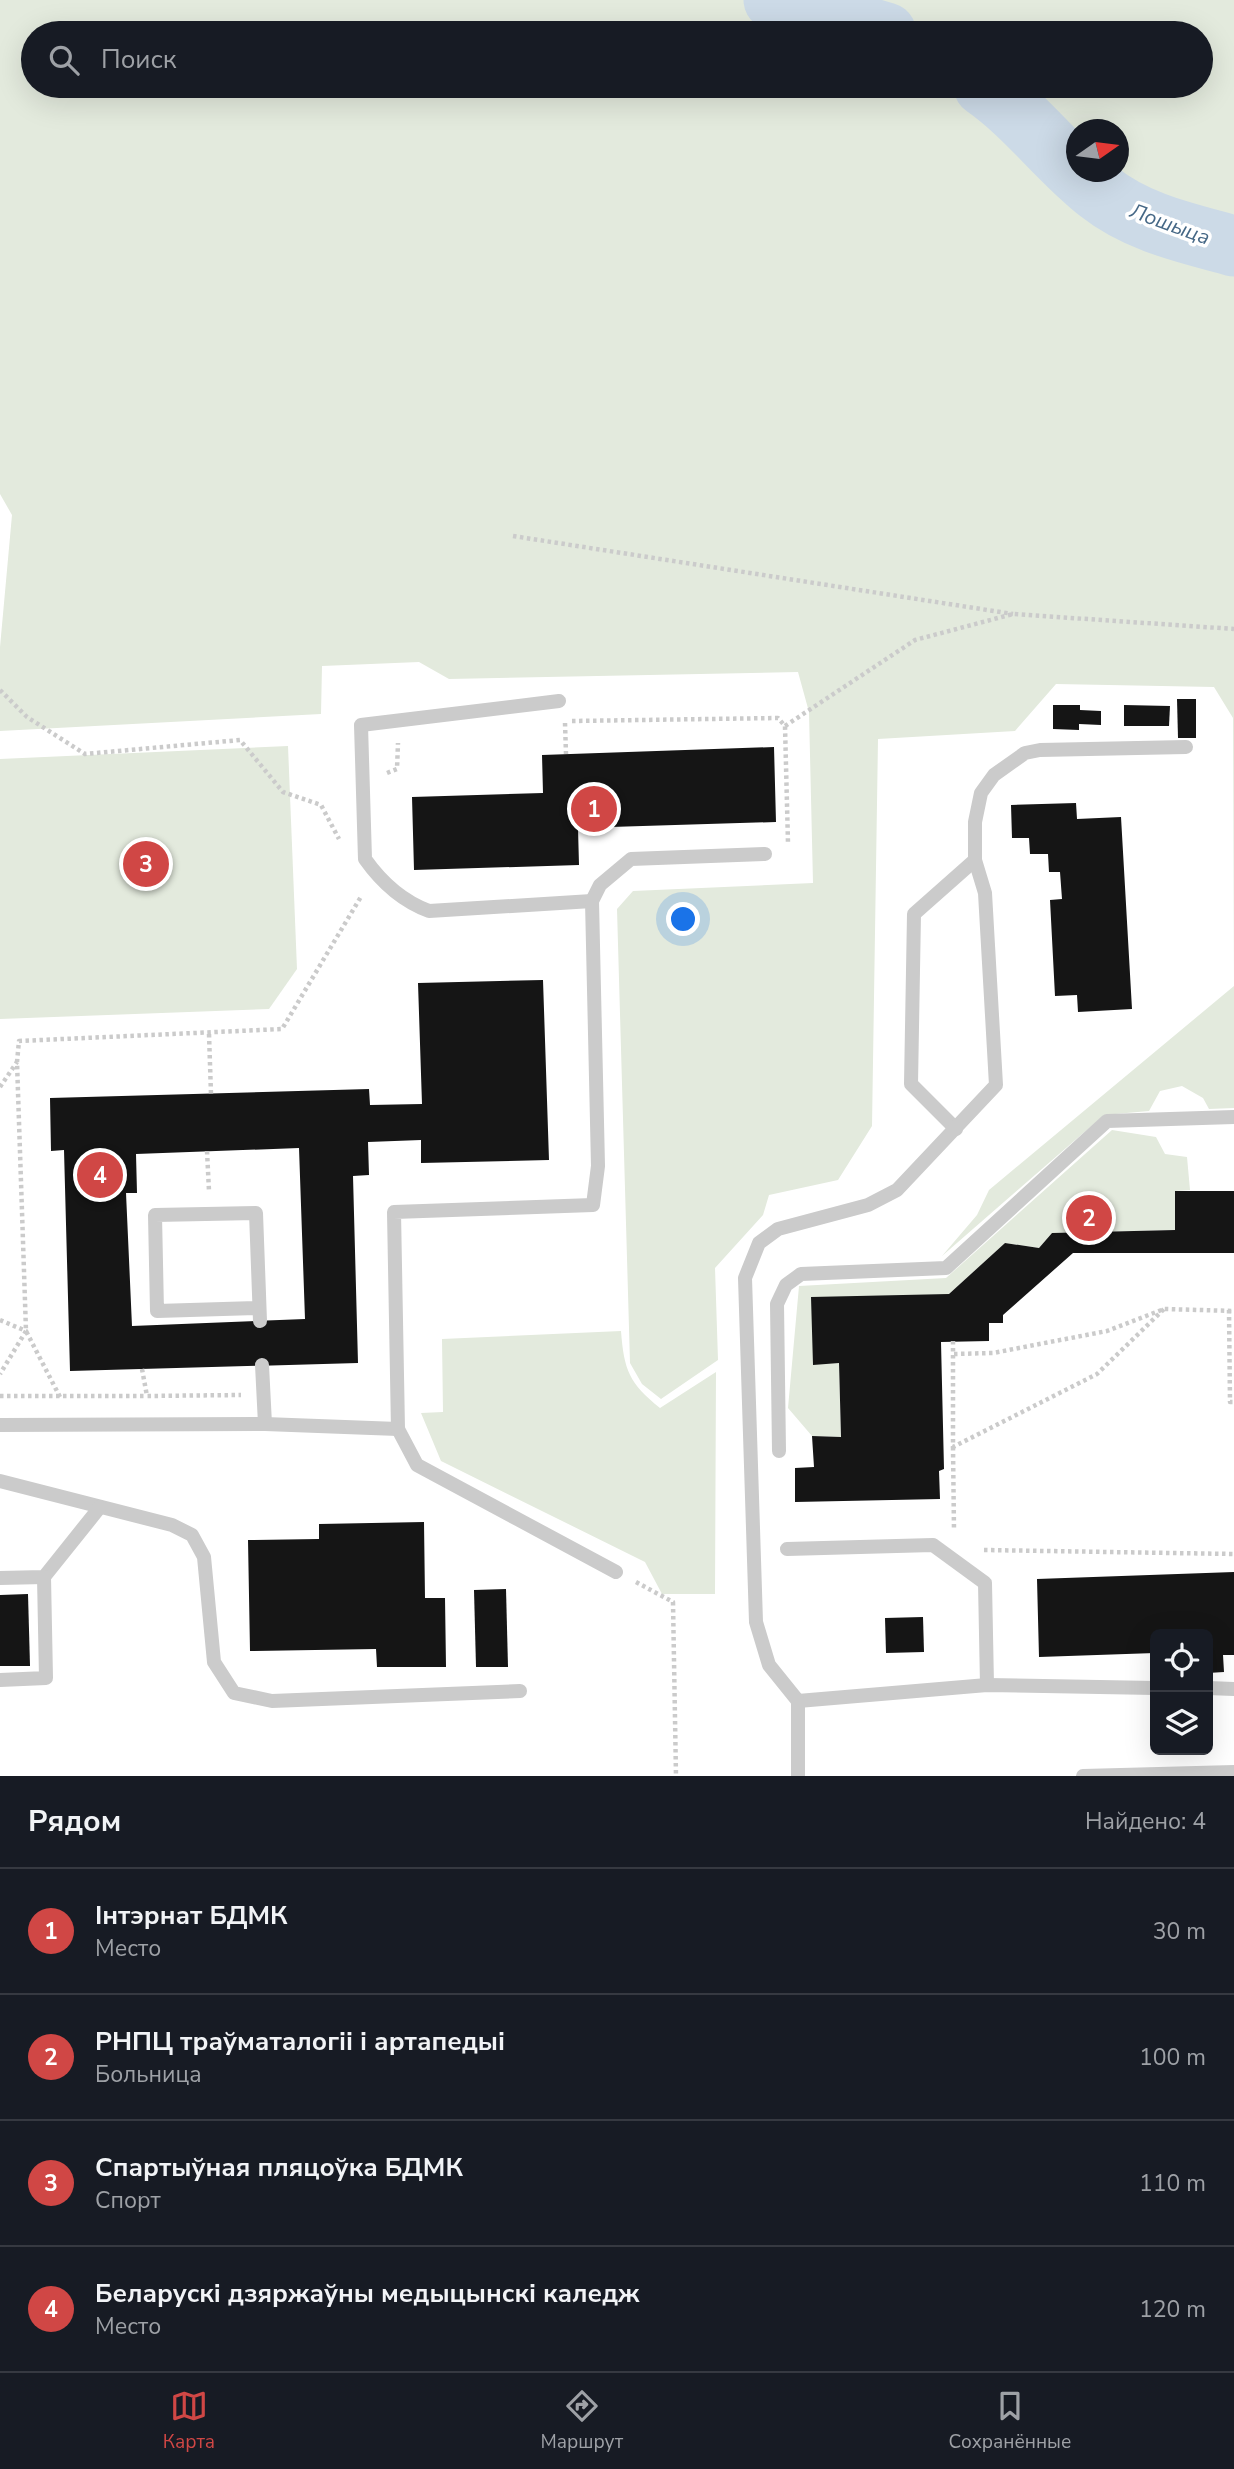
<!DOCTYPE html>
<html lang="ru">
<head>
<meta charset="utf-8">
<style>
  body { margin:0; font-family:"Nunito Sans",sans-serif; background:#242831; color:#f1f3f6 }
  .controls { position:absolute; right:21px; bottom:21px; display:grid; overflow:hidden; border-radius:10px; box-shadow:0 7px 28px #0002 }
  .controls button { width:63px; height:63px; display:grid; place-items:center; padding:0; border:0; border-bottom:2px solid #363941; background:#171b24; color:#f1f3f6; font:35px sans-serif }
  .compass { position:absolute; left:1066px; top:119px; width:63px; height:63px; border-radius:50%; background:#171b24; box-shadow:0 7px 28px #0002; rotate:76deg }
  .you { position:absolute; left:684px; top:920px; width:24px; height:24px; margin:-18px; border:5px solid #fff; border-radius:50%; background:#1a73e8; box-shadow:0 0 0 10px #1a73e833 }
  .badge { display:grid; place-items:center; width:46px; height:46px; border-radius:50%; background:#d04745; color:#fff; font-size:23px; font-weight:700 }
  .pin { position:absolute; translate:-50% -50%; border:4px solid #fff; box-shadow:0 2px 7px #0006 }
  .list { margin:0; padding:0; list-style:none }
  h2 { display:flex; justify-content:space-between; align-items:center; height:91px; margin:0; padding:0 28px; font-size:30px }
  h2 small { font-size:23px; font-weight:400; color:#9ea1a6 }
  .list li { display:grid; grid-template-columns:46px 1fr auto; gap:21px; align-items:center; box-sizing:border-box; height:126px; padding:0 28px; border-top:2px solid #363941 }
  .list b { display:block; font-size:26px; white-space:nowrap }
  .list p { margin:0; font-size:23px; white-space:nowrap; color:#9ea1a6 }
  .list em { font-size:23px; font-style:normal; color:#9ea1a6 }
  .icon { flex:none; width:38px; height:38px; fill:none; stroke:currentColor; stroke-width:2; stroke-linecap:round; stroke-linejoin:round }
  .map { position:relative; flex:none; width:1234px; height:1776px; overflow:hidden }
  .search { position:absolute; background:#171b24; box-shadow:0 7px 28px #0002; left:21px; right:21px; top:21px; height:77px; display:flex; align-items:center; gap:18px; box-sizing:border-box; padding:0 24px; border-radius:38px; color:#9ea1a6; font-size:26px }
  .sheet { height:595px; background:#171b24 }
  nav { display:flex; justify-content:space-around; align-items:center; box-sizing:border-box; height:98px; border-top:2px solid #363941; background:#171b24; font-size:19px; color:#9ea1a6 }
  nav a { display:grid; justify-items:center; gap:4px }
  nav .on { color:#d04745 }
  .map>svg:first-child { display:block }
</style>
</head>
<body>
<div class="map">
<svg width="1234" height="1776" viewBox="0 0 1234 1776">
  <rect width="100%" height="100%" fill="#fff"/>
  <!-- green -->
  <g fill="#e3eadd" fill-rule="evenodd">
    <path d="M0,0h1234v1108l-25,1 -6,-11 -21,-12 -22,5 -11,20 -45,4 -162,141 35,-41 12,-25 245,-204 -1,-268 -19,-31 -158,-3 -41,47 -137,8 -6,387 -34,54 -69,15 -6,20 -48,53 3,92 -57,39 -19,-15 -12,-21 -13,-454 16,-18 180,-8 -4,-171 -11,-40 -349,7 -30,-17 -97,4 -1,48 -321,17v-84l12,-132 -12,-21zM33,33h1168v53h-1168zM1076,130h42v42h-42z"/>
    <path d="M288,746l9,223 -28,40 -269,10v-260z"/>
    <path d="M1112,1130l44,7 9,17 22,3 3,33 -15,1v39l-123,3 -13,15 -34,-5 -56,51 -136,70 26,-1 2,74 -29,-1 -24,-28 11,-122 147,-8z"/>
    <path d="M621,1331c3,39 8,52 39,77l56,-36 -1,222h-53l-17,-32 -204,-101 -20,-48 22,-1 -1,-73z"/>
  </g>
  <g fill="none" stroke-linecap="round" stroke-linejoin="round">
    <!-- river -->
    <g stroke="#ccdae7" stroke-width="61">
      <path d="M774,0l112,33"/>
      <path d="M984,86c43,30 74,74 115,106 39,31 88,41 135,54"/>
    </g>
  </g>
  <!-- building -->
  <g fill="#151515" fill-rule="evenodd">
    <path d="M1177,699h19v39h-18z"/>
    <path d="M1053,705h27v5l21,1v14l-22,-1v6l-26,-1z"/>
    <path d="M1124,705l46,1 -1,20h-45z"/>
    <path d="M774,747l2,75 -198,6 1,37 -165,5 -2,-73 131,-4 -1,-38z"/>
    <path d="M1076,803l1,16 44,-2 11,192 -54,3 -1,-17 -22,1 -5,-96 12,-1 -2,-27h-11l-1,-18h-18l-1,-16h-17l-1,-33z"/>
    <path d="M543,980l6,180 -128,3v-23l-53,2 1,33 -16,1 5,187 -288,8 -6,-221 -13,1 -1,-53 319,-9 1,16 52,-1 -4,-121zM299,1148l6,171 -173,7 -6,-133h11l-1,-39z"/>
    <path d="M1175,1191h59v62h-161l-70,62v8h-14v18l-48,1 3,127 -5,2 1,28 -145,3v-34l19,-1 -2,-31 29,1 -2,-74 -26,2 -2,-68 138,-3 56,-51 34,5 13,-15 123,-3z"/>
    <path d="M424,1522l1,76h20l1,69h-69l-1,-18 -126,2 -2,-111 71,-1v-15z"/>
    <path d="M1234,1572v83h-11l1,17 -16,1v-39h-53v19l-116,4 -2,-78z"/>
    <path d="M506,1589l2,78h-32l-2,-77z"/>
    <path d="M28,1594l2,72h-30v-71z"/>
    <path d="M923,1617l1,35 -38,1 -1,-35z"/>
  </g>
  <g fill="none" stroke-linecap="round" stroke-linejoin="round">
    <!-- path -->
    <g stroke="#cbcbcb" stroke-width="4.5" stroke-dasharray="3.5 3.5" stroke-linecap="butt">
      <path d="M513,536l500,78"/>
      <path d="M0,690l27,27 58,37 155,-14 43,52 38,13 18,34"/>
      <path d="M572,721l206,-3 7,8 3,117"/>
      <path d="M565,723l1,31"/>
      <path d="M785,726l130,-86 98,-26 221,15"/>
      <path d="M387,773l10,-4 1,-26"/>
      <path d="M209,1034l2,60"/>
      <path d="M0,1087l17,-25"/>
      <path d="M207,1151l2,40"/>
      <path d="M1229,1310l1,92h4"/>
      <path d="M0,1320l26,11 -26,43"/>
      <path d="M953,1341v106l144,-73 67,-65"/>
      <path d="M954,1354l39,-1 114,-22 57,-22 70,2"/>
      <path d="M142,1369l5,27 94,-1"/>
      <path d="M0,1396h147"/>
      <path d="M60,1397l-34,-66 -9,-269 2,-21 263,-12 80,-134"/>
      <path d="M953,1447l1,83"/>
      <path d="M984,1550l250,4"/>
      <path d="M636,1582l37,20 3,174"/>
    </g>
    <!-- service -->
    <g stroke="#cbcbcb" stroke-width="14">
      <path d="M559,701l-198,24 4,134c17,24 37,42 64,52l163,-10"/>
      <path d="M956,1129l-45,-45 3,-170 61,-54"/>
      <path d="M259,1308l-102,3 -2,-96 101,-2 4,108"/>
      <path d="M262,1365l3,59"/>
      <path d="M0,1425l265,-1 133,5"/>
      <path d="M779,1451l-2,-147 9,-19 15,-11 145,-6 161,-147 127,-4"/>
      <path d="M0,1481l172,44 20,10 12,22 10,105 20,31 38,8 248,-10"/>
      <path d="M787,1549l146,-4 52,38 2,102"/>
      <path d="M616,1572l-199,-107 -19,-36 -4,-217 199,-7 5,-39 -6,-265 8,-16 31,-26 134,-5"/>
      <path d="M0,1578l44,-1 56,-70"/>
      <path d="M0,1680l46,-2 -2,-101"/>
      <path d="M1208,1688l26,1"/>
      <path d="M798,1701l189,-16 168,3"/>
      <path d="M798,1776v-75l-29,-36 -13,-43 -11,-344 14,-35 19,-14 90,-24 29,-15 99,-105 -11,-192 -10,-33v-38l6,-29 13,-18 31,-22 15,-3 146,-3"/>
      <path d="M1083,1776l151,-4"/>
    </g>
  </g>
  <g text-anchor="middle" stroke-width="7" stroke-linejoin="round" paint-order="stroke">
    <!-- water labels -->
    <g font-size="21" font-style="italic" fill="#466886" stroke="#fff">
      <text transform="translate(1170 224) rotate(20)" y="7">Лошыца</text>
    </g>
  </g>
</svg>
<div class="controls">
<button><svg class="icon" aria-label="locate" viewBox="0 0 24 24"><circle cx="12" cy="12" r="6"/><path d="M12 2v4M12 18v4M2 12h4M18 12h4"/></svg></button>
<button><svg class="icon" aria-label="layers" viewBox="0 0 24 24"><path d="M12 4l9 5-9 5-9-5zM3 14l9 5 9-5"/></svg></button>
</div>
<svg class="compass" viewBox="-18 -18 36 36"><path d="M0-13l5 13h-10z" fill="#e53935"/><path d="M0 13l5-13h-10z" fill="#9ea1a6"/></svg>
<div class="you"></div>
<div class="pin badge" style="left:594px;top:809px">1</div>
<div class="pin badge" style="left:1089px;top:1218px">2</div>
<div class="pin badge" style="left:146px;top:864px">3</div>
<div class="pin badge" style="left:100px;top:1175px">4</div>
<div class="search"><svg class="icon" aria-label="search" viewBox="0 0 24 24"><circle cx="10" cy="10" r="6"/><path d="M15 15l6 6"/></svg>Поиск</div>
</div>
<section class="sheet">
<h2>Рядом<small>Найдено: 4</small></h2>
<ul class="list">
<li><span class="badge">1</span><div><b>Інтэрнат БДМК</b><p>Место</p></div><em>30 m</em></li>
<li><span class="badge">2</span><div><b>РНПЦ траўматалогіі і артапедыі</b><p>Больница</p></div><em>100 m</em></li>
<li><span class="badge">3</span><div><b>Спартыўная пляцоўка БДМК</b><p>Спорт</p></div><em>110 m</em></li>
<li><span class="badge">4</span><div><b>Беларускі дзяржаўны медыцынскі каледж</b><p>Место</p></div><em>120 m</em></li>
</ul>
</section>
<nav>
<a class="on"><svg class="icon" aria-label="map" viewBox="0 0 24 24"><path d="M3 6l6-2 6 2 6-2v14l-6 2-6-2-6 2zM9 4v14M15 6v14"/></svg>Карта</a>
<a><svg class="icon" aria-label="directions" viewBox="0 0 24 24"><path d="M12 3l9 9-9 9-9-9zM9 14v-3h6M13 9l2 2-2 2"/></svg>Маршрут</a>
<a><svg class="icon" aria-label="saved" viewBox="0 0 24 24"><path d="M7 4h10v16l-5-4-5 4z"/></svg>Сохранённые</a>
</nav>
</body>
</html>
